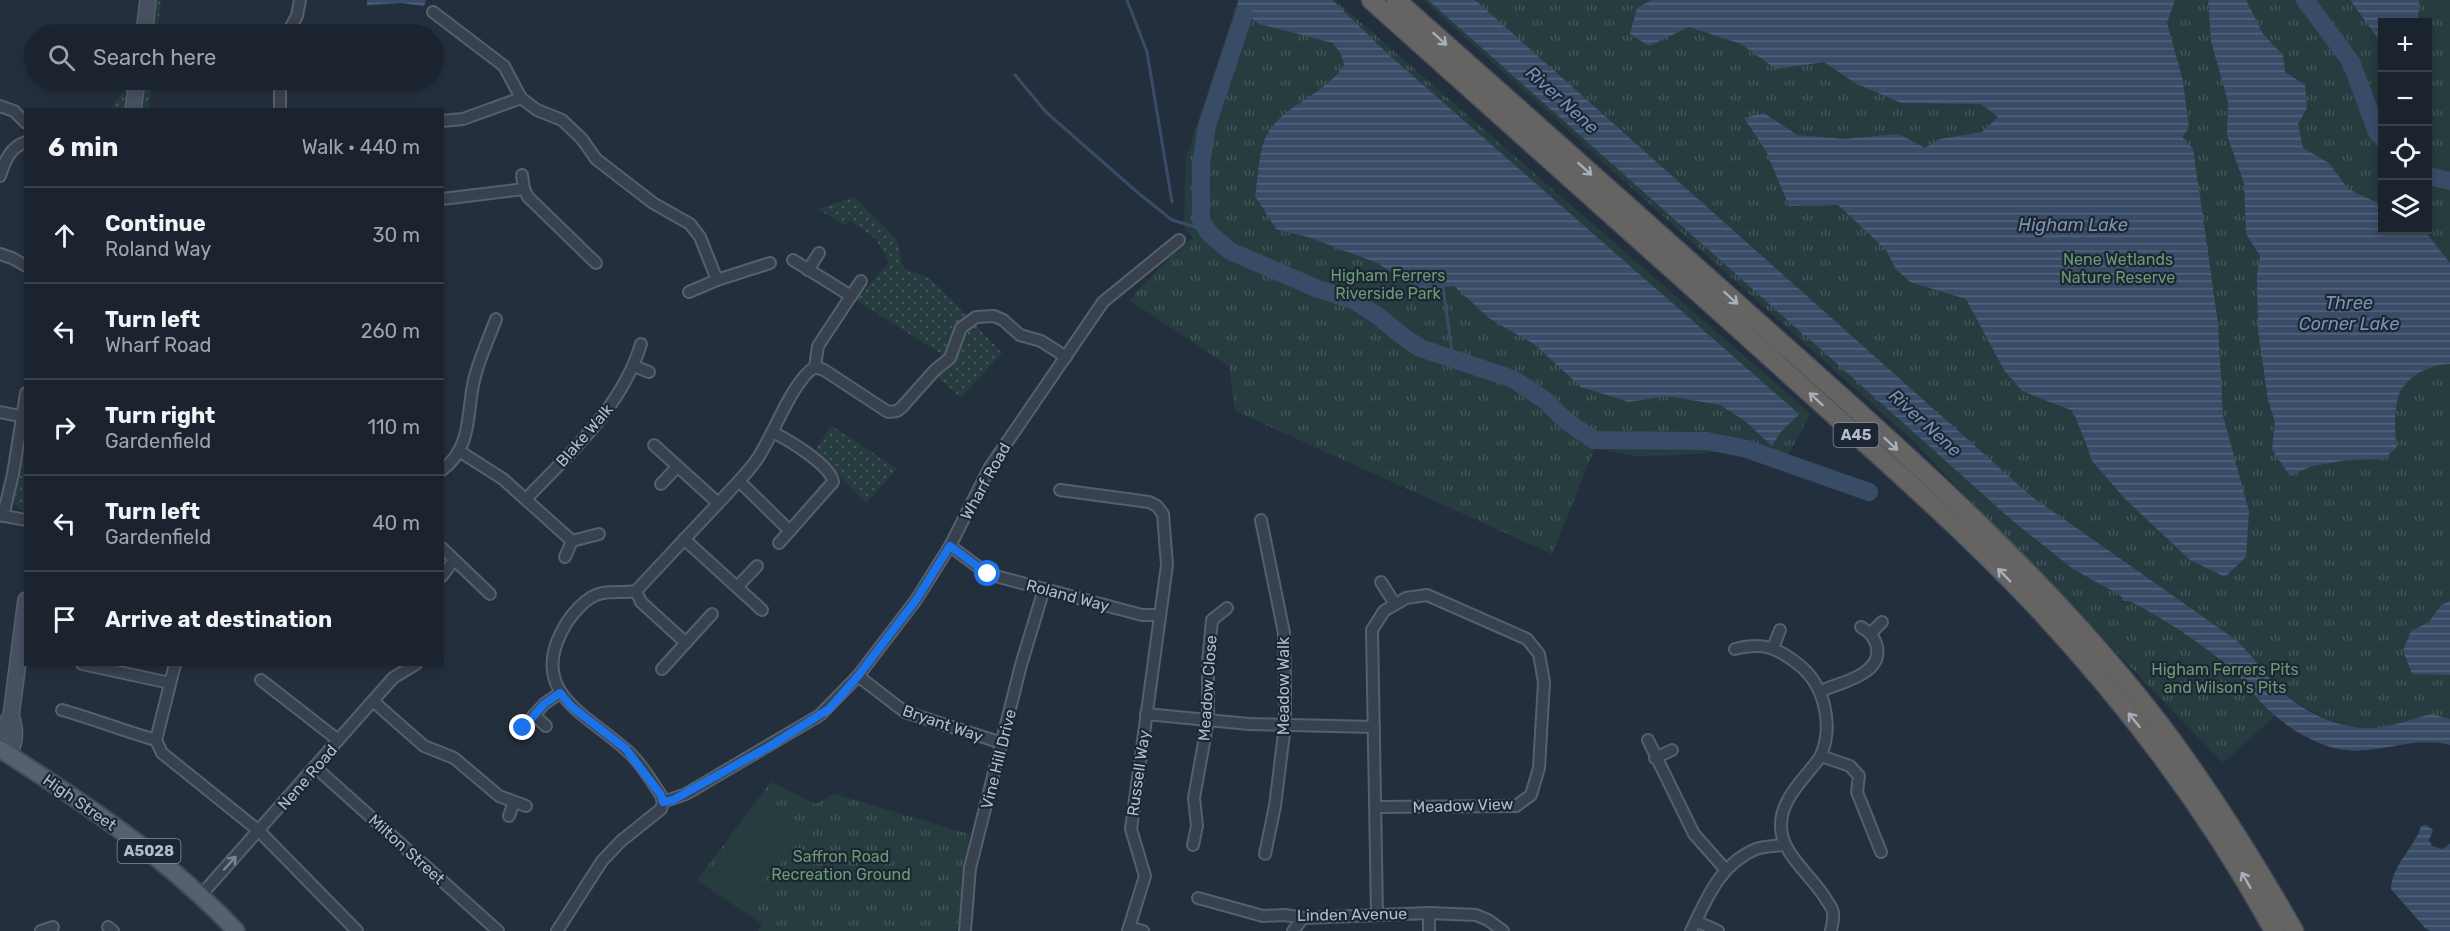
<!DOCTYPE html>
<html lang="en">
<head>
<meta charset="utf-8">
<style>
  body { margin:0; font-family:Rubik,sans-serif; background:#282f3a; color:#f1f3f6 }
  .controls { position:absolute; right:18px; top:18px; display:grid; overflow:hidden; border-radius:0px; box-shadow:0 3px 9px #0003 }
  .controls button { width:54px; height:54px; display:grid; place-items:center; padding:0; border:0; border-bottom:2px solid #39404a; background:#1b232e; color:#f1f3f6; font:30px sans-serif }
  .stop { position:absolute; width:18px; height:18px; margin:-14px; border:4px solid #1a73e8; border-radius:50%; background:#fff }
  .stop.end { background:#1a73e8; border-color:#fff; box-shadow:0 2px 6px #0008 }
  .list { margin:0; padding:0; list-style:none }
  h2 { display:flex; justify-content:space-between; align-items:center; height:78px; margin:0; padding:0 24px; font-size:26px }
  h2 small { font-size:20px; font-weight:400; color:#a0a4aa }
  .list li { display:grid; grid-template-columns:39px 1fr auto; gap:18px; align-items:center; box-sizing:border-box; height:96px; padding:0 24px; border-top:2px solid #39404a }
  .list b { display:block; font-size:22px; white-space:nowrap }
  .list p { margin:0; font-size:20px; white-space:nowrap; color:#a0a4aa }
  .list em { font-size:20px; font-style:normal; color:#a0a4aa }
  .icon { flex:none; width:33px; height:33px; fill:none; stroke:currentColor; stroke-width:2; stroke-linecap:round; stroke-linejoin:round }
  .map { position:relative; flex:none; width:2450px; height:931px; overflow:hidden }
  .search { position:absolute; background:#1b232e; box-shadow:0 3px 9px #0003; left:24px; top:24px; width:420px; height:66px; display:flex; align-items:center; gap:15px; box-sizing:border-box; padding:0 21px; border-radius:33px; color:#a0a4aa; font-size:22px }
  .panel { position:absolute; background:#1b232e; box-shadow:0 3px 9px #0003; left:24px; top:108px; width:420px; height:558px; border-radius:0px }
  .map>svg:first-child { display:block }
</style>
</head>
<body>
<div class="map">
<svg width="2450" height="931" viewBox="0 0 2450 931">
  <defs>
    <pattern id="grass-dots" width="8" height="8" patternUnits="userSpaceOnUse" patternTransform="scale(1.5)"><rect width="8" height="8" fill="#263c3f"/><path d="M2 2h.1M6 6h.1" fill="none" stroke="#435659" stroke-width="1.8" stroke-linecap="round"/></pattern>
    <pattern id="park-tufts" width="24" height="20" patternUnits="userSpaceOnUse" patternTransform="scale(1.5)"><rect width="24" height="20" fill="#263c3f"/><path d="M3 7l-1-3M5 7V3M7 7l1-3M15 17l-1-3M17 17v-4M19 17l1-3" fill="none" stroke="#435659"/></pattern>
    <pattern id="water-rules" width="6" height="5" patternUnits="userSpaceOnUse" patternTransform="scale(1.5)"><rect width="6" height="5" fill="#394c67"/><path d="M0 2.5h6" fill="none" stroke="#53647b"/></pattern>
  </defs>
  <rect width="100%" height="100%" fill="#242f3e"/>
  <!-- grass -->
  <g fill="url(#grass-dots)">
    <path d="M153,0h8l-4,34h-9z"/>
    <path d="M142,80h9l-2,29 -9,1z"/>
    <path d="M126,87l-3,22h-12z"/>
    <path d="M854,197l43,43 6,28 26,10 24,23 49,52 -41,45 -23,-20 6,-22 -88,-56 33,-38 -13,-23 -26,-18 -6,4 -26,-16z"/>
    <path d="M831,425l66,44 -31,34 -51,-52z"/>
    <path d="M25,436v74h-5l-6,-7z"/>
  </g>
  <!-- park -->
  <g fill="url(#park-tufts)" fill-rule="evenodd">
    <path d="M1238,0h97l476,414 -27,48 -37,-13 -66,6 -47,1 -39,-8 -43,106 -317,-143 -6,-45 -100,-66 44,-46 20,-16 -9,-11 2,-69z"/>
    <path d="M1423,0h1027v719c-26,-8 -52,7 -78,9 -29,1 -56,-13 -80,-28l-69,63 -312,-324zM2382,22h46v208h-46z"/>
    <path d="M771,782l44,22 19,-10 135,40 -12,97h-199l4,-7 -65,-44z"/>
  </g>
  <!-- garden -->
  <g fill="#263c3f">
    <path d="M761,799l43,27 -26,42 -43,-26z"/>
    <path d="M728,842l42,27 -25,39 -42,-27z"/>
  </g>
  <!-- water -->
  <g fill="url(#water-rules)">
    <path d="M367,0h59l-2,6 -23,-3 -34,2z"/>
    <path d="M1238,0h94l57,55 410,359 -19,19 -8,13 -27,-25 -25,-16 -53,-9 -38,6 -48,-15 -47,-43 -44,-25 -36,-33 -11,1 -9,13 -57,-37 -66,-25 -35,-9 -21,-33c3,-17 3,-38 9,-55 14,-36 59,-43 80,-76l-3,-11 -8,-11 -74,-19 -22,-16z"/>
    <path d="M1428,0h47l556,496 205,144c16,15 28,33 43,49 22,22 60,40 92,39 20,-1 41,-9 60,-14l19,5v26c-43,-11 -81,17 -126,0 -25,-10 -46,-24 -64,-44 -9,-9 -15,-19 -24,-28 -27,-25 -74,-56 -107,-72h-6l-1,-4 -4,-3 -45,-25 -59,-47 -209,-187 -3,2v-4z"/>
    <path d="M1652,0h523l-8,23 16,58 6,47 -7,9 11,12 8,54 17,121 5,92 26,95 -3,46 -21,20 -35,-17 -64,-60 -33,-38 -20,-51 -51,-20 -18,-21 -38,-71 -56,-17 -14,-13 -10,-19 -48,-45 -49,1 -23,-55 -22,-33 20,-5 33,22 47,4 55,-5 26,14 15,-9 42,-7 16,-15 -17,-13 -80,-1 -46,-20 -31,-21 -48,7 -35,-25 -52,-17 -40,19 -19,-12 7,-26z"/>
    <path d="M2208,0h38l17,34 20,21 2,17 20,13 2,23 -9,16 5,24 26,15 19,26 34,16v25h42l26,33v101c-17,0 -40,10 -49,26 -7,12 -7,44 -4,57l-13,12 -37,1 -35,6 -22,10 -18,-27 3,-27 -7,-22 -10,-70 -1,-55 3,-19 -14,-22 -2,-51 -17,-48 1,-33 -17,-61z"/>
    <path d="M2350,0h69l-1,22h-36v22z"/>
    <path d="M2450,601v74l-38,-1 -9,-24 8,-19 18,-9 12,-17z"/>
    <path d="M2426,825l7,5 -4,10 3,6 10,3 8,-5v87h-20l-5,-3 -34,-39c1,-25 24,-41 30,-63z"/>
  </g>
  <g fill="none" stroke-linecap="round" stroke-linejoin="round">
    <!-- stream -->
    <g stroke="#394c67" stroke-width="3">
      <path d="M1127,0l20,52 25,150"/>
      <path d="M1015,75l31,37 91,80 35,28 34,10"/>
      <path d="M1443,287l10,72"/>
    </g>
    <!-- river -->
    <g stroke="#394c67" stroke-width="18">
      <path d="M2305,0l46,62 26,70 5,6"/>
      <path d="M1244,14l-37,112 -6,38v56l7,12 22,19 88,38 35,11 25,16 23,19 19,13 93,31 33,22 19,19 29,20 113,1 40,8 122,43"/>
      <path d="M2428,176l22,5"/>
    </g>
    <!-- minor casing -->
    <g stroke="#565f6c" stroke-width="14">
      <g id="minor">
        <path d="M433,12l71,54 17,32 16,12 25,10 20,19 14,20 57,44 37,21 10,13 17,43"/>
        <path d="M287,34l10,-18 3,-16"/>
        <path d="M0,106l14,5 12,12"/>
        <path d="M280,110v-30"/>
        <path d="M442,121l21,-2 58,-21"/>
        <path d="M522,175l2,14"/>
        <path d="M0,176c5,-15 10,-29 26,-34"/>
        <path d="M442,199l82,-10 4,8 68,66"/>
        <path d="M0,254l12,4 14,8"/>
        <path d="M793,260l58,36 -33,50 -3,21"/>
        <path d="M808,270l11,-17"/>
        <path d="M689,292l28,-12 53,-17"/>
        <path d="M851,296l10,-15"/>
        <path d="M634,366l15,6"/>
        <path d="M815,367l9,3 64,42 9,-1 5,-4 33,-37 15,-12 11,-30 15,-11 18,-1 9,4 17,15 21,6 25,16"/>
        <path d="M0,412l20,4"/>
        <path d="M772,432c15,7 59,33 61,50l-54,61"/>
        <path d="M654,445l64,58"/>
        <path d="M459,451l44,28 69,62"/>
        <path d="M442,470c29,-21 25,-54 31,-85 4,-22 15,-44 23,-66"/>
        <path d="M739,481l51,50"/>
        <path d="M661,484l16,-17"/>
        <path d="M1060,490l89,12 8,4 6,8 4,51 -36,264 14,47 -17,55"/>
        <path d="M527,498c44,-46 95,-91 114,-154"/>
        <path d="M0,515l26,5"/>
        <path d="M3,516l10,-42 13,-81"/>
        <path d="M1261,520l23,113 1,55v37l-10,81 -10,48"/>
        <path d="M684,539l78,71"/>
        <path d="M950,546l38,28 154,41h17"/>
        <path d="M442,548l48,46"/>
        <path d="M565,557l7,-16 27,-7"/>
        <path d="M442,576l12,-16"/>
        <path d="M1381,582l14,22"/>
        <path d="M738,586l19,-20"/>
        <path d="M636,591l5,11 45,41"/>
        <path d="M1871,633l11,-11"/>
        <path d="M1773,648l7,-18"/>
        <path d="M1735,649c28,-7 41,-2 63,15 26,20 36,60 23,91 -2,5 -7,10 -11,15 -13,16 -29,33 -29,55 -1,29 33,52 46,76 2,3 6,8 6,12 1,5 -1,12 -2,18"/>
        <path d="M82,664l88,19"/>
        <path d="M175,664l-19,76 6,13 97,78 98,100"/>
        <path d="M662,669l50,-55"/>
        <path d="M858,676l47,36 97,31"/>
        <path d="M261,680l77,60"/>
        <path d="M1821,691c13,-6 32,-10 44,-19 19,-13 15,-34 -4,-45"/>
        <path d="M374,702l50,44 30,12 45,38 27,10"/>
        <path d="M62,710c32,9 62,21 94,30"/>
        <path d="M1146,714l103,10 125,3"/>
        <path d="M534,715l12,11"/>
        <path d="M523,728l21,-24 16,-11"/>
        <path d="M1648,740l46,94 31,35"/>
        <path d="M1821,756l29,10 9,10 -2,16 24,60"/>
        <path d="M1655,758l17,-8"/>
        <path d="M315,767l183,164"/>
        <path d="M663,802l-2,-7c-11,-16 -22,-35 -37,-47 -38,-34 -93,-55 -63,-115 7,-15 25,-38 42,-40 11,-2 22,0 33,-2l103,-110c8,-9 17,-18 23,-30 13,-21 32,-72 53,-84"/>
        <path d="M1375,807l141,-1 15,-11 8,-27 5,-86 -5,-28 -12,-15 -100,-44 -21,3 -22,13 -12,19 5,284"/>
        <path d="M509,816l5,-14"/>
        <path d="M1193,845l4,-19 -3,-28 14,-78v-58l4,-42 15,-12"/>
        <path d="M202,894l191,-216 23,-14"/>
        <path d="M1198,898l65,18 22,-1 18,3 126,-5 47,2 12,5 15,11"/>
        <path d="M1696,921l22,10"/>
        <path d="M108,927l5,4"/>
        <path d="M1129,927l14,4"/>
        <path d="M41,931l12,-4"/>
        <path d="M557,931l45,-70 19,-20 40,-32 2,-7 23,-8 134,-79 38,-39 58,-76 34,-54 40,-79 113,-165 76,-62"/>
        <path d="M965,931l5,-63 51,-203 23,-76"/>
        <path d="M1293,931l10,-13"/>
        <path d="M1429,931v-18"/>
        <path d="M1691,931c16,-33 29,-67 65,-82 8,-3 19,-3 28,-4"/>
      </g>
    </g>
    <!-- secondary casing -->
    <g stroke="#565f6c" stroke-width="18">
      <g id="secondary">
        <path d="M144,34l4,-34"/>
        <path d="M133,110l4,-30"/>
        <path d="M0,733l11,-17"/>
        <path d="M9,755c6,-12 7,-26 2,-39l15,-116"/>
      </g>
    </g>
    <!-- primary casing -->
    <g stroke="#414a57" stroke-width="20">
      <path id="primary" d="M0,749c84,54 168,109 236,182"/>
    </g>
    <!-- trunk casing -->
    <g stroke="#434c59" stroke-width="21">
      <g id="trunk">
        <path d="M1371,0c133,119 267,238 400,358 92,84 187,165 272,256 89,96 168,202 231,317"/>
        <path d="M1396,0c121,107 241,214 362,322 139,124 287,252 401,401 50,66 94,136 135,208"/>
      </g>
    </g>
    <!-- minor -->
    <use href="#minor" stroke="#38414e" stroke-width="10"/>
    <!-- secondary -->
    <use href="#secondary" stroke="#465061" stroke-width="15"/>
    <!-- primary -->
    <use href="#primary" stroke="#56606e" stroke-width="16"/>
    <!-- trunk -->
    <use href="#trunk" stroke="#656462" stroke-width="18"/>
  </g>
  <!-- one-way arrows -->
  <defs><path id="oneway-shaft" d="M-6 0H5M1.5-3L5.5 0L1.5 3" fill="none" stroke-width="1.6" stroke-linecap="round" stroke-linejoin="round" transform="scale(1.5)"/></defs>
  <g stroke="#a8afba">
    <use href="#oneway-shaft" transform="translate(1440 39) rotate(42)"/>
    <use href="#oneway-shaft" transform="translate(1585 169) rotate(42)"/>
    <use href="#oneway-shaft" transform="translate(1731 298) rotate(42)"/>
    <use href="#oneway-shaft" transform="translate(1816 399) rotate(-138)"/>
    <use href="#oneway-shaft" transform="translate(1891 444) rotate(43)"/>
    <use href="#oneway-shaft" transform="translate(2004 575) rotate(-135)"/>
    <use href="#oneway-shaft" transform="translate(2134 720) rotate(-129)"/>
    <use href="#oneway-shaft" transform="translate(2246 880) rotate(-120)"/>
  </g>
  <use stroke="#7c8592" href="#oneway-shaft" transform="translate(230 863) rotate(-48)"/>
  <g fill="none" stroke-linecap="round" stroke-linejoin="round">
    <!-- route -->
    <path stroke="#1a73e8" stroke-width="8" d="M523,728l21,-24 16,-11 12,14 54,42 35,46 2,7 10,-2 97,-54 59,-37 29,-33 58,-76 34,-54 38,28"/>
  </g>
  <g text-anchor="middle" stroke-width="4.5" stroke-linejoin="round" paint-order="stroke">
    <!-- shield labels -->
    <g fill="#1d2633" stroke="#878f9c" stroke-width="1.5">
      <rect x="1833.5" y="423" width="45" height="24" rx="4.5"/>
      <rect x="117.5" y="839" width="63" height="24" rx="4.5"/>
    </g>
    <g font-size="15" font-weight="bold" fill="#b4bcc9">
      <text x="1856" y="440">A45</text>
      <text x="149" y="856">A5028</text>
    </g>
    <!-- park labels -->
    <g font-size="16" fill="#6b9a76" stroke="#1d2633">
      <text x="2118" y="265">Nene Wetlands<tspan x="2118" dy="18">Nature Reserve</tspan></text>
      <text x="1388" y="281">Higham Ferrers<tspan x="1388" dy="18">Riverside Park</tspan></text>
      <text x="2225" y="675">Higham Ferrers Pits<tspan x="2225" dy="18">and Wilson's Pits</tspan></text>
      <text x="841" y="862">Saffron Road<tspan x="841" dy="18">Recreation Ground</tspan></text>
    </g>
    <!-- street labels -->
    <g font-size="16" fill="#b4bcc9" stroke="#1d2633">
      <text transform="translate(584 435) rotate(-49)" y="6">Blake Walk</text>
      <text transform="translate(985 481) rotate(-61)" y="6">Wharf Road</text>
      <text transform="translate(1068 595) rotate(15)" y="6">Roland Way</text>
      <text transform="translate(1283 686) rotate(-90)" y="6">Meadow Walk</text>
      <text transform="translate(1207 688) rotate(-86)" y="6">Meadow Close</text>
      <text transform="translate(943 723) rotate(19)" y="6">Bryant Way</text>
      <text transform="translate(998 759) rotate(-76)" y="6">Vine Hill Drive</text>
      <text transform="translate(1138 773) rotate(-82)" y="6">Russell Way</text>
      <text transform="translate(307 777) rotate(-49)" y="6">Nene Road</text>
      <text transform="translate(80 802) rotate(35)" y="6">High Street</text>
      <text transform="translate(1463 805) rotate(-2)" y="6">Meadow View</text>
      <text transform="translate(407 849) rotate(42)" y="6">Milton Street</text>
      <text transform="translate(1352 914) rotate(-1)" y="6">Linden Avenue</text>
    </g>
    <!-- water labels -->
    <g font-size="18" font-style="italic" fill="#7c92b1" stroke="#1d2633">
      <text transform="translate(1562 100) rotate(42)" y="6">River Nene</text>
      <text x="2073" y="231">Higham Lake</text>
      <text x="2349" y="309">Three<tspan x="2349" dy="21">Corner Lake</tspan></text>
      <text transform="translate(1925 423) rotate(42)" y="6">River Nene</text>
    </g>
  </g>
</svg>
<div class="controls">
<button>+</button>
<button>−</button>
<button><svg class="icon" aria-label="locate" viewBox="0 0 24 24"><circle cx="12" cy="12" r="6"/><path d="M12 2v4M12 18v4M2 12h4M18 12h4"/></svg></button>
<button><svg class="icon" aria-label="layers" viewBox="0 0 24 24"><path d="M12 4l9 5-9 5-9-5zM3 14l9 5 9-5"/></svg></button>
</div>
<div class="stop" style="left:988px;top:574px"></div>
<div class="stop end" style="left:523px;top:728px"></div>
<div class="search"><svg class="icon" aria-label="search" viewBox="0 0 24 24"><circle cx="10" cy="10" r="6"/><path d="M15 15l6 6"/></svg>Search here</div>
<section class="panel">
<h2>6 min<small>Walk · 440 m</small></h2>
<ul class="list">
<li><svg class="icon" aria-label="ahead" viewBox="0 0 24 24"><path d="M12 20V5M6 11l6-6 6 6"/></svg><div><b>Continue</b><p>Roland Way</p></div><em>30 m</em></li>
<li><svg class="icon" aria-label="left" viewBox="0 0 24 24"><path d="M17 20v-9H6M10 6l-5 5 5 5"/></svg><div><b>Turn left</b><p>Wharf Road</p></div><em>260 m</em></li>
<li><svg class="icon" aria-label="right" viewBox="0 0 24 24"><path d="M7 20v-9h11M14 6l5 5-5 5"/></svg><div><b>Turn right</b><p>Gardenfield</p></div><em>110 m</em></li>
<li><svg class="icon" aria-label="left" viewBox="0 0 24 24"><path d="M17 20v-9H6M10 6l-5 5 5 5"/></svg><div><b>Turn left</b><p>Gardenfield</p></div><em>40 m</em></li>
<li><svg class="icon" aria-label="arrive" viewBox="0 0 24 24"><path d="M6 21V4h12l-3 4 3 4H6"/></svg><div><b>Arrive at destination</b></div></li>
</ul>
</section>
</div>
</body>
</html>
